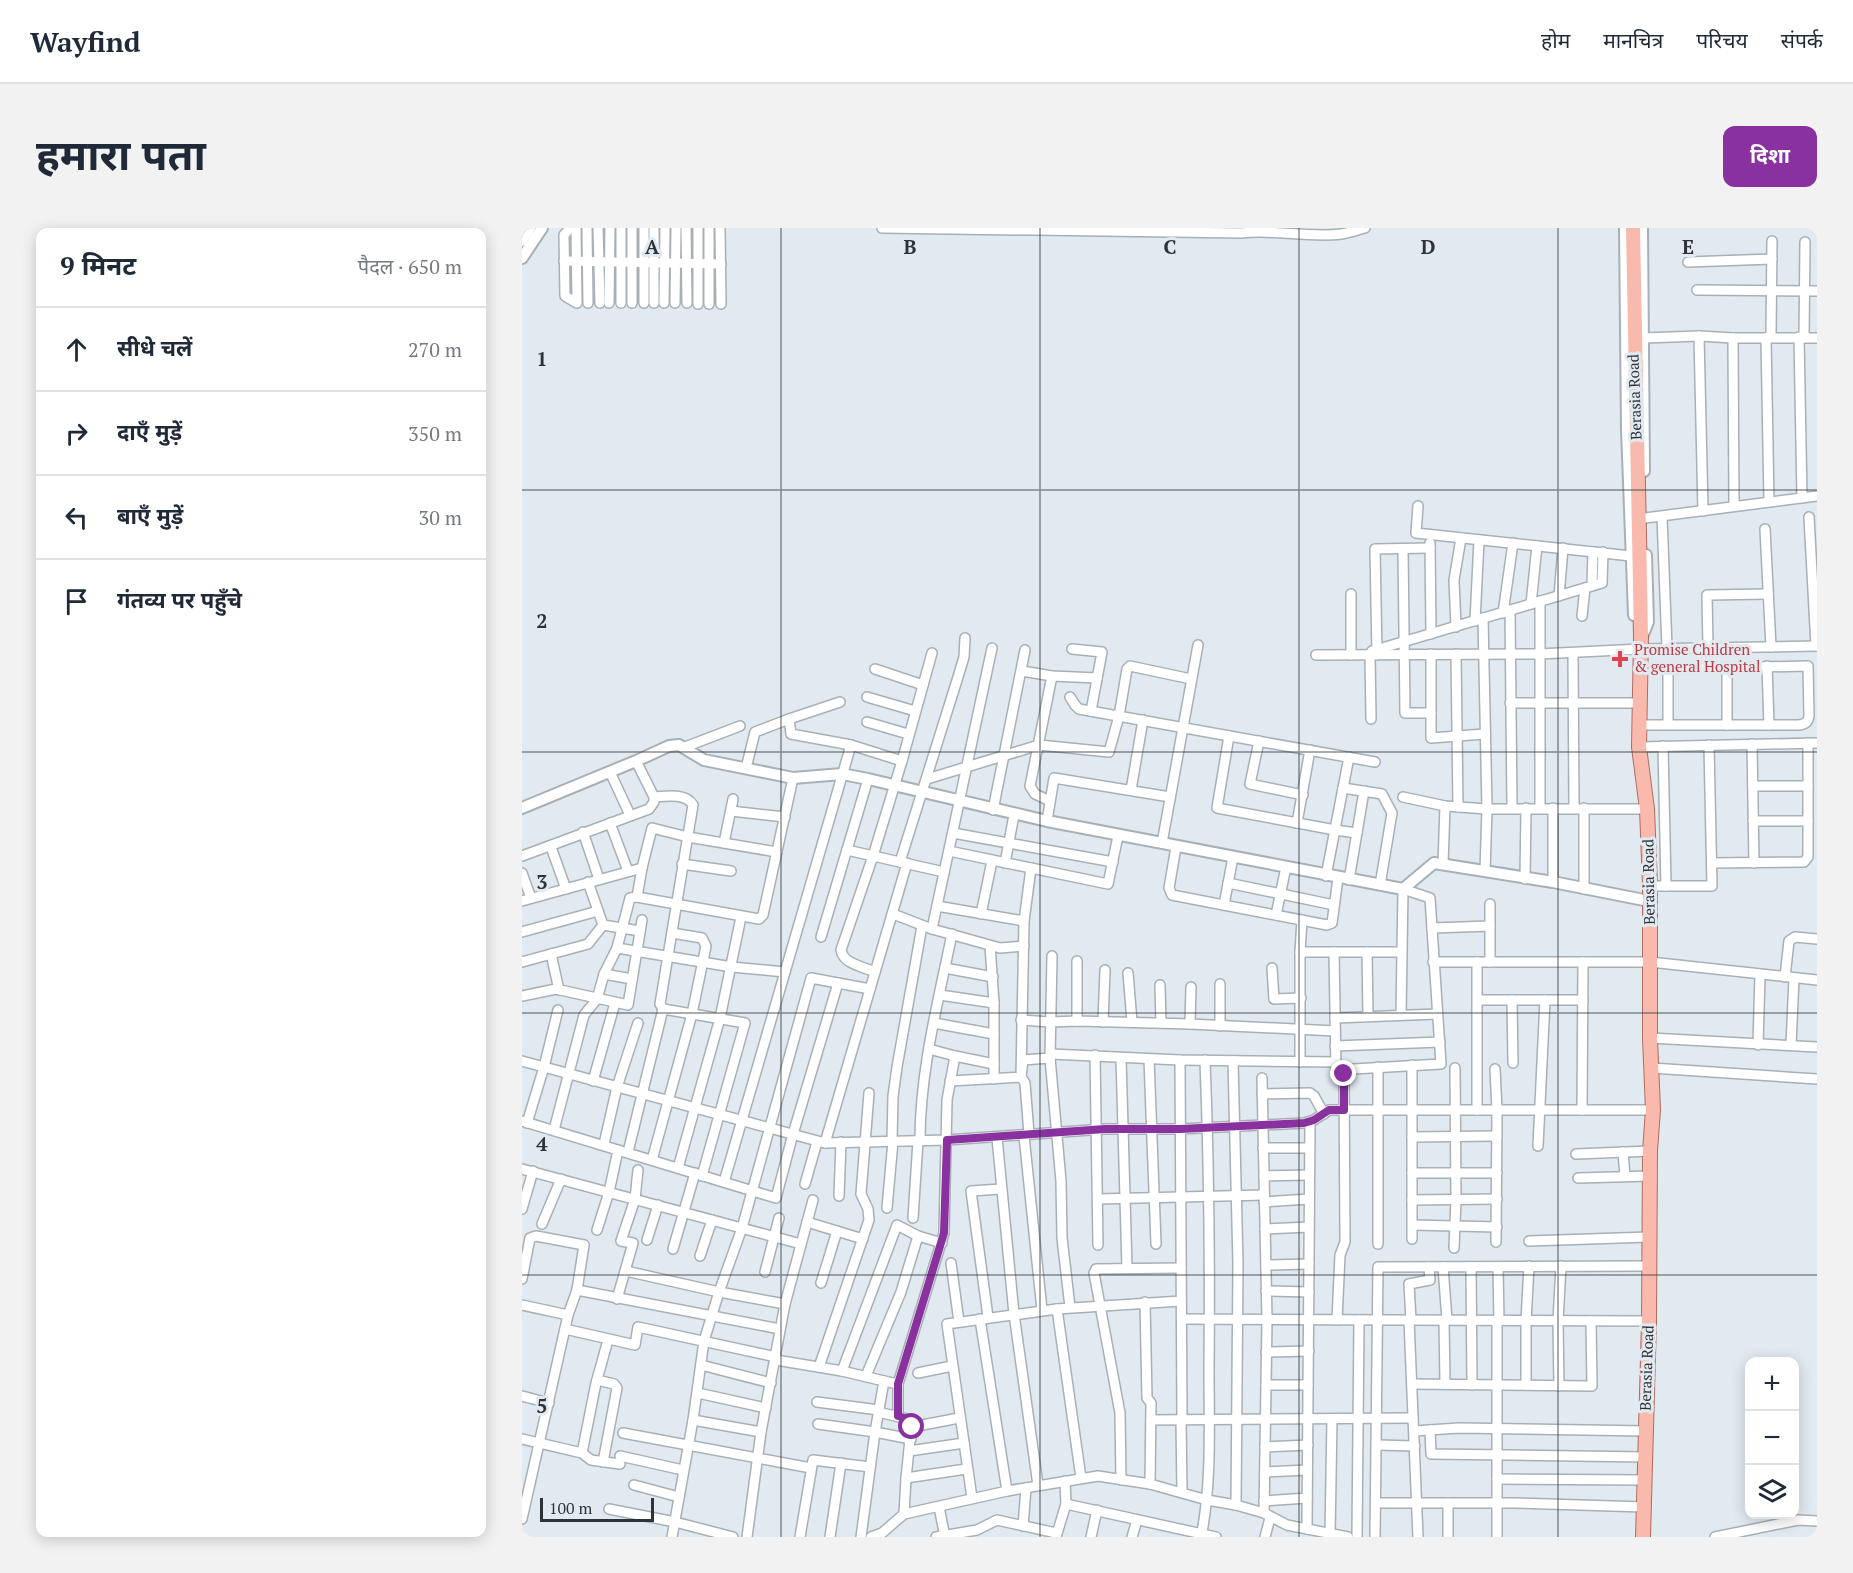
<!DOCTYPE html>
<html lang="hi">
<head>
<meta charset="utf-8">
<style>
  body { margin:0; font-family:"PT Serif","Noto Sans Devanagari",serif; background:#f2f2f3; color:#1f2937 }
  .controls { position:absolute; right:18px; bottom:18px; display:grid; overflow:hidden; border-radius:12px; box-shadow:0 3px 15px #0003 }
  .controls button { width:54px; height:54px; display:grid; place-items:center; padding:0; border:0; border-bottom:2px solid #e0e1e3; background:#fff; color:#1f2937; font:30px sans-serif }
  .scale { position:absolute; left:18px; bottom:15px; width:114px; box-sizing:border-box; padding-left:6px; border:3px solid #303336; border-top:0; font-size:16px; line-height:21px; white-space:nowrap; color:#303336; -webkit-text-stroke:4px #e2eaf1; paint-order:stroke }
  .stop { position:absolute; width:18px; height:18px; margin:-14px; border:4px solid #89329f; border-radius:50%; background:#fff }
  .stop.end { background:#89329f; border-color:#fff; box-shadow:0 2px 6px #0008 }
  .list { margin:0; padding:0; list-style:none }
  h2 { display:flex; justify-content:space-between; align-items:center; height:78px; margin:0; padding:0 24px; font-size:26px }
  h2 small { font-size:20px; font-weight:400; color:#747a83 }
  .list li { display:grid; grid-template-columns:39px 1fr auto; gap:18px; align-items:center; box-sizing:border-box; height:84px; padding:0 24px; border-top:2px solid #e0e1e3 }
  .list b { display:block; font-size:22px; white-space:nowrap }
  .list em { font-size:20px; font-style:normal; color:#747a83 }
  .icon { flex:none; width:33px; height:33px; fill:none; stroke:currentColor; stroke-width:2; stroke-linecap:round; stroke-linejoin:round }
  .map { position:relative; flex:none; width:1295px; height:1309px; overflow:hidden; border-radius:12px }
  header { display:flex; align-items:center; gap:36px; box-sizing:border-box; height:84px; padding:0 30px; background:#fff; border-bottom:2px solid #e0e1e3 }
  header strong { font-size:28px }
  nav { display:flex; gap:33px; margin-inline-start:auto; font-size:21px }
  .intro { display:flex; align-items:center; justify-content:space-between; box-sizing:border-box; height:144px; padding:0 36px }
  h1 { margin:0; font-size:42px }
  .button { padding:15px 27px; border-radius:12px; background:#89329f; color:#fff; font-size:21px; font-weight:700 }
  main { display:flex; gap:36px; padding:0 36px }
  aside { flex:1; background:#fff; border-radius:12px; box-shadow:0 3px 15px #0003 }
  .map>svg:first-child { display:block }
</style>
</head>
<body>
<header>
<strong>Wayfind</strong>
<nav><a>होम</a><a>मानचित्र</a><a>परिचय</a><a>संपर्क</a></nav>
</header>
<div class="intro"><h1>हमारा पता</h1><a class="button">दिशा</a></div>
<main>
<aside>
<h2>9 मिनट<small>पैदल · 650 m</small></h2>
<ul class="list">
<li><svg class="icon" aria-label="ahead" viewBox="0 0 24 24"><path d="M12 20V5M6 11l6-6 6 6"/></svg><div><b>सीधे चलें</b></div><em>270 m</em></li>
<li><svg class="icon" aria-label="right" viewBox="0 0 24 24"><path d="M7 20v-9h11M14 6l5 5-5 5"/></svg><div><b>दाएँ मुड़ें</b></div><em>350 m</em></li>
<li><svg class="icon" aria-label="left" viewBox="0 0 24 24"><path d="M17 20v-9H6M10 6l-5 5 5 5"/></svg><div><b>बाएँ मुड़ें</b></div><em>30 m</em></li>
<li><svg class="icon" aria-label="arrive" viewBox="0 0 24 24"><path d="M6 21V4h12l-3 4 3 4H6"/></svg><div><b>गंतव्य पर पहुँचे</b></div></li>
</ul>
</aside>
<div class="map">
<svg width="1295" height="1309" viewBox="0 0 1295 1309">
  <rect width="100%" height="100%" fill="#e2eaf1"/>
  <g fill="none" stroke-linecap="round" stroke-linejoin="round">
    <!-- minor casing -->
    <g stroke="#a8b0b5" stroke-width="12">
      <g id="minor">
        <path d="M48,0l-6,7 1,61 12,7 -1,-75"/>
        <path d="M65,0l1,75"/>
        <path d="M76,0l2,75"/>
        <path d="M99,0v75"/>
        <path d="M122,0v75"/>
        <path d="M164,0l1,75"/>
        <path d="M176,0v76"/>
        <path d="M198,0l1,76"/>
        <path d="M360,0l359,5c33,-4 67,5 100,1 8,-1 16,-4 24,-6"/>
        <path d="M42,33l157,3"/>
        <path d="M1166,34l84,-3"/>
        <path d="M1175,62l120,1"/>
        <path d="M87,75l1,-75"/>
        <path d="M110,75v-75"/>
        <path d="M132,75v-75"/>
        <path d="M142,75l1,-75"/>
        <path d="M153,75l1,-75"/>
        <path d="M187,76v-76"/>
        <path d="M1177,108l4,175"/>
        <path d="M1277,109l3,161"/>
        <path d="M1122,110l55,-2 34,2h84"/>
        <path d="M1211,110l1,168"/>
        <path d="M1282,110l1,-96"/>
        <path d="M1247,274l-3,-164 5,-3 1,-94"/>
        <path d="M896,278l-2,27 215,23"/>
        <path d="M1140,289l5,131"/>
        <path d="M1287,289l7,129"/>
        <path d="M1123,290l172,-22"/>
        <path d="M1243,301l6,118"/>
        <path d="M908,315l1,91"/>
        <path d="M881,321l2,164h26"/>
        <path d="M1070,358l1,-34"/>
        <path d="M829,366v61"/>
        <path d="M1037,368l4,-48"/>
        <path d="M1018,373v207"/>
        <path d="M1009,376l6,-58"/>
        <path d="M988,382l2,198"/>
        <path d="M981,385l10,-70"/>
        <path d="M1060,388l3,-28"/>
        <path d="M961,390l4,191 -2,62"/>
        <path d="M953,393l4,-81"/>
        <path d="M934,399l-2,-47 7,-42"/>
        <path d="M1186,420l-1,-53 61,-1"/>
        <path d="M550,421l30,3 -11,59"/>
        <path d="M850,423l230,-68 1,-31"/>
        <path d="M1051,425l1,155"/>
        <path d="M909,426v84l53,-4"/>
        <path d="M934,426l2,153"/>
        <path d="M794,427l223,-1 102,-5 176,-3"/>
        <path d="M848,427l1,64"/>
        <path d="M855,427l-2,-106 55,-1"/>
        <path d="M1245,438l2,59"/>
        <path d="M353,441l48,16"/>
        <path d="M500,443l30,5 45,2"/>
        <path d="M345,469l48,14"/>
        <path d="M548,469l5,8 4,4 296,53"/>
        <path d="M988,475h131"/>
        <path d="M267,491l51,-17"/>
        <path d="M345,494l41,12"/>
        <path d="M1118,497h159c7,-1 9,-3 10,-9l-1,-50 -138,3 -2,3v53"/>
        <path d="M1205,497v-58"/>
        <path d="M707,508l-12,72 118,22 22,3"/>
        <path d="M737,513l-9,43 53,11"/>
        <path d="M1230,516l2,119"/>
        <path d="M1141,518l3,140"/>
        <path d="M163,519l55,-21"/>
        <path d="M1117,519l178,-4"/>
        <path d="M380,533l30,-108"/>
        <path d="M224,540l9,-36 34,-13 2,15 60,11"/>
        <path d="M88,544l20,43"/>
        <path d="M405,551l112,-34 70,7 10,-36 8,-47 3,-3 61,13"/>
        <path d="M1231,558h55"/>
        <path d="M821,560l39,6 10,19 -12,72"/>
        <path d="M609,562l12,-70"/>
        <path d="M132,569c12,-1 32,-4 39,8l-33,199 3,5 82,14 -43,153"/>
        <path d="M881,569l42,9 42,3h160"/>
        <path d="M528,573l-15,-7 -5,-8 22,-110"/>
        <path d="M1062,580v81"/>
        <path d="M471,582l32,-160"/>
        <path d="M209,583l54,6"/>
        <path d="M525,593l7,-43 116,19"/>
        <path d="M1231,593h55"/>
        <path d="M88,595l18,48"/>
        <path d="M775,595l13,-73"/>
        <path d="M61,604l16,47"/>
        <path d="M431,605l160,29"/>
        <path d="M202,615l9,-44"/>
        <path d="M640,615l36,-198"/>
        <path d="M29,619l15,42"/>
        <path d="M654,619l-7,41 3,7 155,30 5,-2 6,-45"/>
        <path d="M325,622l97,22"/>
        <path d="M427,623l159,33 10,-48"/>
        <path d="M0,628l127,-47 5,-7v-5l-18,-36"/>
        <path d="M378,634l58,-185 6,-20 1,-19"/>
        <path d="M483,635l9,-48"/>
        <path d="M1190,635l92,-1 4,-5v-114"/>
        <path d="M160,636l49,7"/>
        <path d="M921,636l2,-58"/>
        <path d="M0,645l9,25"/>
        <path d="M804,648l23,-119"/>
        <path d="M1003,651l1,-71"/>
        <path d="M827,652l15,-89"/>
        <path d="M66,654l15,43 37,6"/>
        <path d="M1031,654v-74"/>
        <path d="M706,655l106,22"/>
        <path d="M1128,658h62l-3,-141"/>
        <path d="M115,669l5,-29 10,-40 36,9 89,15"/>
        <path d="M0,673l120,-33"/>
        <path d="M968,676v58"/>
        <path d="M702,677l9,-48"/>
        <path d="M415,678l87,15"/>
        <path d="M371,686l39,15 68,19 24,-2"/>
        <path d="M459,686l11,-53"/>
        <path d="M754,687l10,-48"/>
        <path d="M910,700l58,-2"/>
        <path d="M410,701l60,-281"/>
        <path d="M0,704l76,-21"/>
        <path d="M299,709l47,-158"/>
        <path d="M468,718l4,57v76"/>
        <path d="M95,720l115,19 53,5"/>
        <path d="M778,724h101"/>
        <path d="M812,724l2,118 8,4 1,168 -5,13 -3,65"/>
        <path d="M845,724l1,64"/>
        <path d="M29,726l8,36"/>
        <path d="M530,728l-2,102 11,123 1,57 8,69"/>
        <path d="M0,734l66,-18 15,-19"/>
        <path d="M911,734h217l167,18"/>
        <path d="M423,740l48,9"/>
        <path d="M750,740l2,31 27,-1"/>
        <path d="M606,745l4,49"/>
        <path d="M82,746l28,5"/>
        <path d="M1263,749l4,-36 6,-4 22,2"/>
        <path d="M698,756v42"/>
        <path d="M638,757l1,38"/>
        <path d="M418,767l54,8"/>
        <path d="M0,768l34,-7 72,16 14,-85"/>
        <path d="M957,772h104"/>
        <path d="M990,772l1,63"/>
        <path d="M813,790l102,-4"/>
        <path d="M499,792l29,2 27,-1 113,3 145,7"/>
        <path d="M555,793v-60"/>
        <path d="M581,794l2,-52"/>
        <path d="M412,795l60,11"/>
        <path d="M668,796l1,-37"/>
        <path d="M1128,810l167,9"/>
        <path d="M1236,817l2,-71"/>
        <path d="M1269,817l3,-67"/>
        <path d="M813,818l105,-4"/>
        <path d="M407,821l26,7 39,8"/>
        <path d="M529,826l129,6 156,2"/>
        <path d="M573,827l3,190"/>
        <path d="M599,830l6,210"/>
        <path d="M627,831l7,185"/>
        <path d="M658,832l2,359"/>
        <path d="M0,833l303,82 122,-3 158,-11h75l124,-6 10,-3 15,-10h324"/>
        <path d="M711,833l5,203 -2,241"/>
        <path d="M778,834v-110l2,-32"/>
        <path d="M1130,840l165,11"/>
        <path d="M973,841l2,41 -1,132"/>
        <path d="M814,842l105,-6 -11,-166 -27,-9 -2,126"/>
        <path d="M740,850l5,242 -3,193"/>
        <path d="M71,853l22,-78"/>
        <path d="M428,853l71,-4 2,-17 27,-2"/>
        <path d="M740,866l48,-1 4,3 10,18"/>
        <path d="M955,882v-148"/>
        <path d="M1060,882l1,-148"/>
        <path d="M0,893l254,77 17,-64 45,-151"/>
        <path d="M5,895l17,-56 14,-57"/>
        <path d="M32,902l30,-115 13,-16 7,-25 13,-26 13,-50 7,-1 122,22 4,-4 30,-137"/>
        <path d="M507,906l-4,-51 -4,-6 3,-156 7,-53"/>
        <path d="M502,908l18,174"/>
        <path d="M890,909l85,-1"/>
        <path d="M475,910l17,176 24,171"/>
        <path d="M398,912c0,-69 18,-138 32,-206"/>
        <path d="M370,913l1,-45 4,-29 25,-141"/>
        <path d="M303,915l82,-280"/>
        <path d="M82,916l13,-57 21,-64"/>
        <path d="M1016,918l7,-146"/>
        <path d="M741,920h46"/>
        <path d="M106,924l35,-143"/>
        <path d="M1101,924l2,24"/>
        <path d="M1054,926l74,-3"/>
        <path d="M130,932l40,-146 14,-68 -4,-8 -30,-5"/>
        <path d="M156,940l42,-150 21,-101"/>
        <path d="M0,941l279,75"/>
        <path d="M890,945h85"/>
        <path d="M742,948l45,-1"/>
        <path d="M1056,950l73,-2"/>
        <path d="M202,954l127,-437 51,16 -29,95 -32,94c2,14 23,17 34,22"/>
        <path d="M283,956l12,-42"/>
        <path d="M317,968l2,-54"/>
        <path d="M576,971l166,-4"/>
        <path d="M890,972l85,-1"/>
        <path d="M742,974l45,-3"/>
        <path d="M365,980l6,-67"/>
        <path d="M0,981l11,-38"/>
        <path d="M391,990l5,-77"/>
        <path d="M285,994l56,17"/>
        <path d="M20,996l19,-45"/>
        <path d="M891,997l84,2"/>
        <path d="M743,1001l44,-2"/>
        <path d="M75,1002l12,-38 9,-42"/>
        <path d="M890,1011v-174"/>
        <path d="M125,1012l11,-35"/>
        <path d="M1007,1013l120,-4"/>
        <path d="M856,1016v-177"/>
        <path d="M932,1020l2,-48 -1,-132"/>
        <path d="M151,1021l22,-76"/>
        <path d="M178,1028l12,-36"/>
        <path d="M429,1035l8,59"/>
        <path d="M744,1037l43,-1"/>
        <path d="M921,1039l4,53"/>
        <path d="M949,1039l1,118"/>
        <path d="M976,1039l1,54"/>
        <path d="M104,1043l93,21 66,12"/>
        <path d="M243,1044l14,-54"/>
        <path d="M0,1051l8,-41 6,-2 48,9 -7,45 -9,25 -46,204"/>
        <path d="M299,1055l16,-52"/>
        <path d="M55,1062l203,39"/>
        <path d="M744,1063l43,1"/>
        <path d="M95,1071l16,-56 -12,-2 14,-42 3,-29"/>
        <path d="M623,1074l2,96 4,5 -1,81"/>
        <path d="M0,1077l46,10"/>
        <path d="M535,1081l24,169"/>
        <path d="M466,1089l-17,-126 30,-2"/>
        <path d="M458,1091l27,172"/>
        <path d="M660,1091l467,2"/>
        <path d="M887,1092l9,217"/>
        <path d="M889,1092l-2,-36 21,-4 -1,-13"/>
        <path d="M922,1093l1,63"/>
        <path d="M43,1101l70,16 3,-18 138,30"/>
        <path d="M744,1124l43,-1"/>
        <path d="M254,1132l66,11 42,10"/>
        <path d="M179,1137l70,18"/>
        <path d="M297,1139l50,-147 -1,-11 -7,-15 8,-101"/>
        <path d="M320,1143l55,-146 21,11"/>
        <path d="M396,1145l34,-7"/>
        <path d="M344,1148l35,-84 17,-56 24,7"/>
        <path d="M75,1152l17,4 3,4 -14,74"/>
        <path d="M376,1156v32"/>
        <path d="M890,1156l180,2 -1,-65"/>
        <path d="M744,1157h42"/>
        <path d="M1004,1157v-64l3,-55"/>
        <path d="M1037,1158l-1,-65 3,-55"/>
        <path d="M176,1165l68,15"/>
        <path d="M0,1168l27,7"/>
        <path d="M295,1174l62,8"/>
        <path d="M356,1184l34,8 -6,58 -2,36"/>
        <path d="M659,1191l1,73"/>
        <path d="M171,1192l68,12"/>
        <path d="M629,1192l262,-2"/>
        <path d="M296,1196l57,8 36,7"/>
        <path d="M390,1199l47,-9"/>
        <path d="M908,1202l1,24 214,3"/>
        <path d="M892,1203l45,-3 186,3"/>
        <path d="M101,1205l188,35"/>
        <path d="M0,1211l60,14 9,7 29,4"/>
        <path d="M855,1217l38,1"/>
        <path d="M743,1219l43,-2"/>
        <path d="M387,1223l55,-8"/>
        <path d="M60,1225l14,-70 12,-43"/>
        <path d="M98,1228l63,14"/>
        <path d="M743,1244l42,-2"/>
        <path d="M384,1250l60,-9"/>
        <path d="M975,1251l148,1"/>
        <path d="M599,1252l-1,-67 -26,-140 2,-4 85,-1"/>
        <path d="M112,1257l45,12"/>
        <path d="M450,1270l-25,-174 110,-15 124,-8"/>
        <path d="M742,1273l43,-3"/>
        <path d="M854,1275h138l130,4"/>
        <path d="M544,1276l150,33"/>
        <path d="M417,1279l6,30"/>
        <path d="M87,1281l66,13 58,15"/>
        <path d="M501,1298l3,-38"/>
        <path d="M785,1301l3,-407"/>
        <path d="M808,1306l2,-114"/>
        <path d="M150,1309l21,-117 11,-79 15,-49 23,-64 69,-250 59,11"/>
        <path d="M225,1309l14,-105 24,-128 28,-104"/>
        <path d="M278,1309l13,-77 57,7"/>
        <path d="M308,1309l11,-74"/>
        <path d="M339,1309l14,-105 9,-51 14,3 46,-151 3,-133 8,-44"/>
        <path d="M349,1309l11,-4 22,-19 103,-23 91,-15 52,8 57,16 29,5 28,8 23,12 61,12"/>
        <path d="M414,1309l41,-7 20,-10 59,13"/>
        <path d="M534,1309l10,-33 -1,-23"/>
        <path d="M569,1309l6,-27"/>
        <path d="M610,1309l5,-17"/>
        <path d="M679,1309c11,-54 8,-112 8,-168 1,-103 0,-206 -4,-309"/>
        <path d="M743,1309l5,-19"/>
        <path d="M835,1309l2,-217"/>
        <path d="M853,1309l3,-270 270,-1"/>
        <path d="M926,1309v-34"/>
        <path d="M975,1309v-216"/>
        <path d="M1193,1309l83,-17 19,1"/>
      </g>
    </g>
    <!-- tertiary casing -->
    <g stroke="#a8b0b5" stroke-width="14">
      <g id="tertiary">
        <path d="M1103,0l2,201 7,186"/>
        <path d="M1120,0l2,243"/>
        <path d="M0,13l8,-13"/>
        <path d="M0,30l20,-30"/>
        <path d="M1120,409l6,-15 -2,-67"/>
        <path d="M0,580l114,-47 33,-15 10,-1 25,15 89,18 49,-4 26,5 179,42 356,68 31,-26 119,19 96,19"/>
      </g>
    </g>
    <!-- primary casing -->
    <g stroke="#b06c5f" stroke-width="16">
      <path id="primary" d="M1111,0l8,409 -2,110 8,62 3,77v152l3,72 -3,41 -1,170 -6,216"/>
    </g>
    <!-- minor -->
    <use href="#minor" stroke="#fff" stroke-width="9"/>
    <!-- tertiary -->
    <use href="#tertiary" stroke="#fff" stroke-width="10"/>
    <!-- primary -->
    <use href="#primary" stroke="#f9b9ac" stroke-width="14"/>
  </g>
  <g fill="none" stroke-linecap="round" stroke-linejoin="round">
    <!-- route -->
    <path stroke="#89329f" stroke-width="8" d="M390,1199v-7l-14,-4v-32l46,-151 3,-93 158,-11h75l124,-6 10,-3 15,-10h15v-36"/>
  </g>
  <!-- grid -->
  <path fill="none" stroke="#303336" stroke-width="1.5" stroke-opacity="0.55" d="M259,0v1309M518,0v1309M777,0v1309M1036,0v1309M0,262h1295M0,524h1295M0,785h1295M0,1047h1295"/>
  <!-- markers -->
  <path fill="#e0444e" stroke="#e2eaf1" stroke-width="2" d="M1095 422h6v6h6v6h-6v6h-6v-6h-6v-6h6z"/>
  <g text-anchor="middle" stroke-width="6" stroke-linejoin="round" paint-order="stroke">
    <!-- street labels -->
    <g font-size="15" fill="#303336" stroke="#e2eaf1">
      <text transform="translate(1113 169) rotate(-92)" y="5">Berasia Road</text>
      <text transform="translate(1127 654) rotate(-91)" y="5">Berasia Road</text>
      <text transform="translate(1125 1140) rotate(-88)" y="5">Berasia Road</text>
    </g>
    <!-- health labels -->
    <g font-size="15" fill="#be3a42" stroke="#e2eaf1" text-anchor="start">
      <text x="1112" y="427">Promise Children<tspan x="1112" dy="17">&amp; general Hospital</tspan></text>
    </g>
  </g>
  <g font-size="20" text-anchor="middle" font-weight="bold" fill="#303336" stroke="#e2eaf1" stroke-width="6" stroke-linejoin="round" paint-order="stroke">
    <text x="130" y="26">A</text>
    <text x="388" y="26">B</text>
    <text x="648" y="26">C</text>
    <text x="906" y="26">D</text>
    <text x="1166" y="26">E</text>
    <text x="20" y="138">1</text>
    <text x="20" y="400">2</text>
    <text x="20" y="661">3</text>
    <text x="20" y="923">4</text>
    <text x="20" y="1185">5</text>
  </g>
</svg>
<div class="controls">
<button>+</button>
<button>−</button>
<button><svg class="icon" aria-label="layers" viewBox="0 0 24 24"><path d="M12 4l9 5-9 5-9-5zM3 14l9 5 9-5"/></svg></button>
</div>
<div class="scale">100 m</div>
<div class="stop" style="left:390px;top:1199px"></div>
<div class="stop end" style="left:822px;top:846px"></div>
</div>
</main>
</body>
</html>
